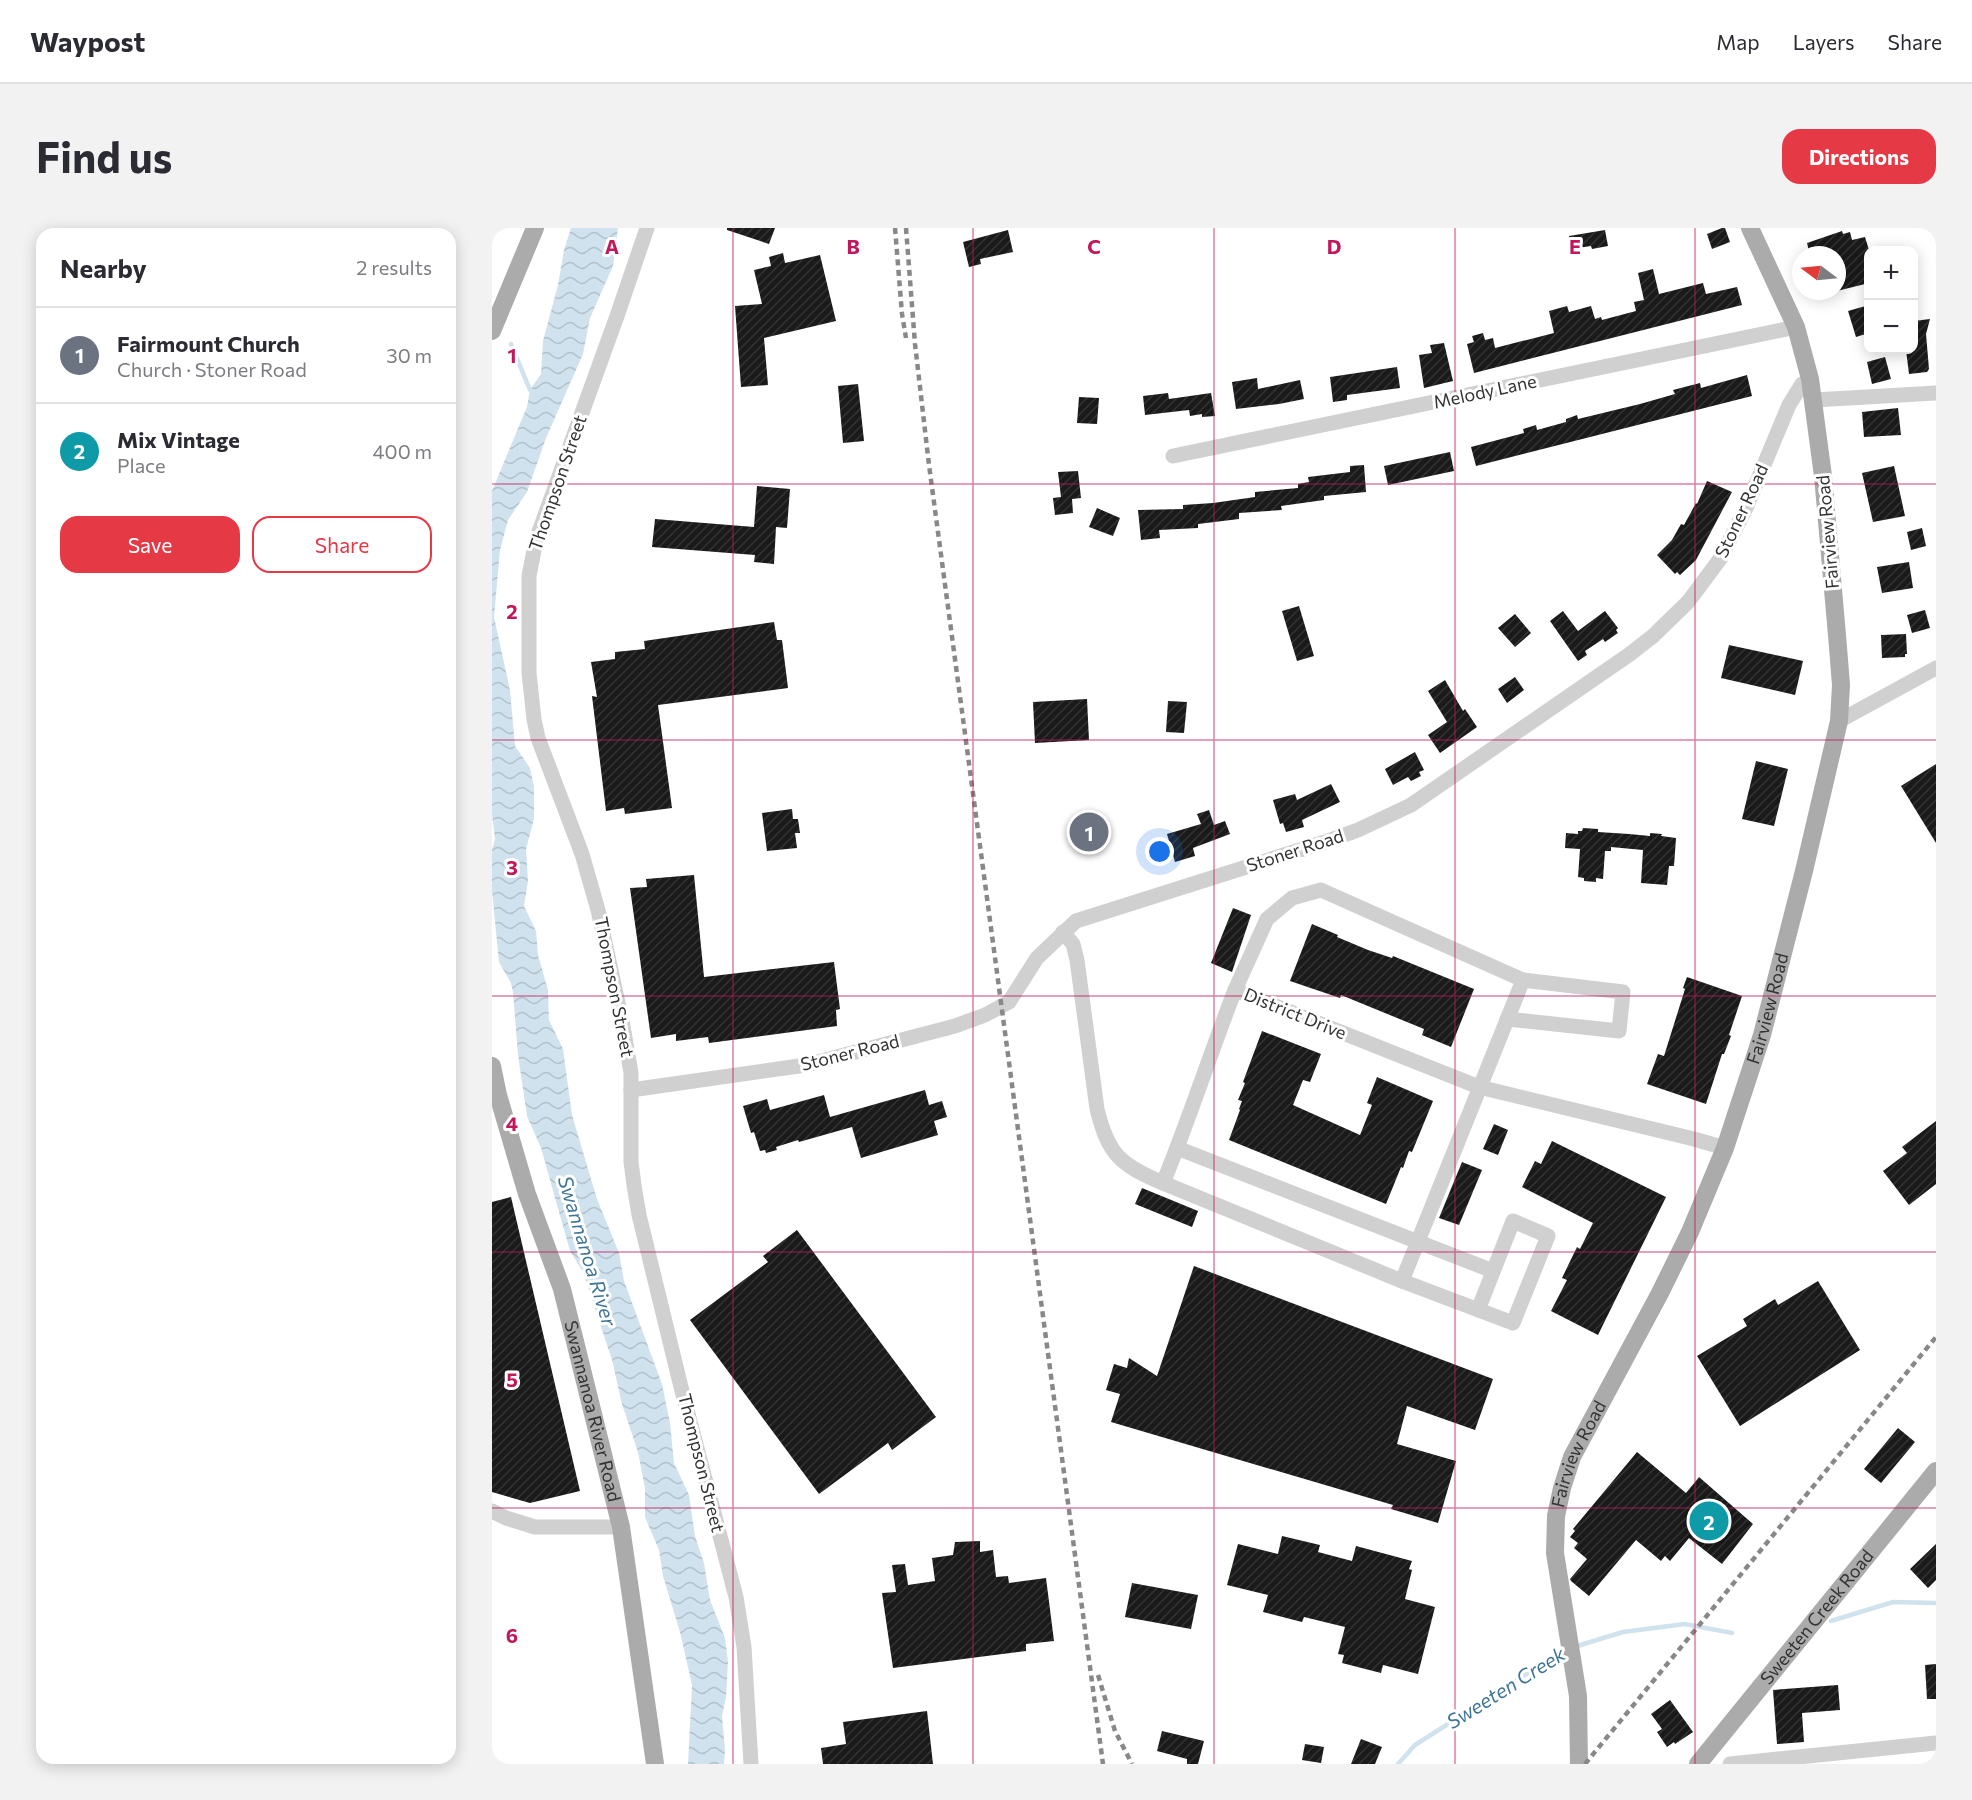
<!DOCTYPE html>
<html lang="en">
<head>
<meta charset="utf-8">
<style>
  body { margin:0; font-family:Commissioner,sans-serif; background:#f2f2f3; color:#2b2b33 }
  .controls { position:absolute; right:18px; top:18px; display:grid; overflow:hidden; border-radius:12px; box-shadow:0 3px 15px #0003 }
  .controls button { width:54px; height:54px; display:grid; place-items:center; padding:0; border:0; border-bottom:2px solid #e1e1e2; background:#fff; color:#2b2b33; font:30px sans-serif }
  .compass { position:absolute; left:1300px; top:18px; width:54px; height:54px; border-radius:50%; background:#fff; box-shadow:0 3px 15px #0003; rotate:286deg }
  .you { position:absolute; left:668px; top:624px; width:21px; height:21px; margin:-15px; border:4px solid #fff; border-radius:50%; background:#1a73e8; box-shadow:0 0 0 9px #1a73e833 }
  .badge { display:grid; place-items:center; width:39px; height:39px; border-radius:50%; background:#e63946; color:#fff; font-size:20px; font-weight:700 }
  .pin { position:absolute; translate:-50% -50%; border:3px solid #fff; box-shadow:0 2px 6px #0006 }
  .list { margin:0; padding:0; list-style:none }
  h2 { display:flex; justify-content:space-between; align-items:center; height:78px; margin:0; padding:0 24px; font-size:26px }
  h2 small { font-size:20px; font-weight:400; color:#7c7c81 }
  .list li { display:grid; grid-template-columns:39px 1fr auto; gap:18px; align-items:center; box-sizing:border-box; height:96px; padding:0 24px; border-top:2px solid #e1e1e2 }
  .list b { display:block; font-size:22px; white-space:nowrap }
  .list p { margin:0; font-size:20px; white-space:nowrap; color:#7c7c81 }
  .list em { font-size:20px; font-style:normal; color:#7c7c81 }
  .actions { display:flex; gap:12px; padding:18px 24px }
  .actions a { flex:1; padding:14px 0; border:2px solid #e63946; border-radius:18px; text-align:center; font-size:21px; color:#e63946 }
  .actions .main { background:#e63946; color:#fff }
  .map { position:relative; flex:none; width:1444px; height:1536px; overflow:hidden; border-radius:18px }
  header { display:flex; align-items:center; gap:36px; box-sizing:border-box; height:84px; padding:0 30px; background:#fff; border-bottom:2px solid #e1e1e2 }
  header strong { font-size:28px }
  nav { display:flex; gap:33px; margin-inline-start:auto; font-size:21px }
  .intro { display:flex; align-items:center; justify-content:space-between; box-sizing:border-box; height:144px; padding:0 36px }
  h1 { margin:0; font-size:42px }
  .button { padding:15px 27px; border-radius:18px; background:#e63946; color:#fff; font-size:21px; font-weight:700 }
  main { display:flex; gap:36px; padding:0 36px }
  aside { flex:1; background:#fff; border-radius:18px; box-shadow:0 3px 15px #0003 }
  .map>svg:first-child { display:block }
</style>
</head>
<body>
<header>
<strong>Waypost</strong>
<nav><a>Map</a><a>Layers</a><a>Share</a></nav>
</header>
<div class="intro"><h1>Find us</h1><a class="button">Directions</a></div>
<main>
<aside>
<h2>Nearby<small>2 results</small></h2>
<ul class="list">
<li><span class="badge" style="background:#6b7280">1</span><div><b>Fairmount Church</b><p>Church · Stoner Road</p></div><em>30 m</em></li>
<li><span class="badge" style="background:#0f9aa8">2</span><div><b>Mix Vintage</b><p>Place</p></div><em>400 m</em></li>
</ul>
<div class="actions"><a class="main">Save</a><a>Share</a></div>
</aside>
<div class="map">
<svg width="1444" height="1536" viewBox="0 0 1444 1536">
  <defs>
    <pattern id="water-waves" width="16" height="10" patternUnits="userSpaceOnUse" patternTransform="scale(1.5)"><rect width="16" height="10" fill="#cfe2ee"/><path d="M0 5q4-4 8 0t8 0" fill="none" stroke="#b2c2cd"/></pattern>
    <pattern id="building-hatch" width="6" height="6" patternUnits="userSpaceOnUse" patternTransform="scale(1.5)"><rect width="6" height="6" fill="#1a1a1a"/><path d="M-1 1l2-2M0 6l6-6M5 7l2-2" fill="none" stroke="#333"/></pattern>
  </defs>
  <rect width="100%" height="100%" fill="#fff"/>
  <!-- water -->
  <path fill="url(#water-waves)" d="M79,0h47l-5,38 -23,52 -7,36 -37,84 -19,54 -19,28 -8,30 -6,67 16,73 5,56 15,22 4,19v32l-8,30 2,32 -4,25 12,25 2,24 10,35 1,30 14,29 9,66 25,84 22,54 5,28 38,103 8,39 4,40 15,32 6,41 9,27 6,37 15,38 3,24 -2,35 -4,19 3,34 -1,14h-36l4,-79 -12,-53 -17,-56 -4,-26 -14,-33v-29l-7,-36 -16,-48 -10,-44 -29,-88 -13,-21 -29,-103 -14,-32 -9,-61 -5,-63 -2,-9 -12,-21 -7,-71v-41l3,-11 -3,-24v-324l35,-84 3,-17 11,-16 2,-33 15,-56 6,-35z"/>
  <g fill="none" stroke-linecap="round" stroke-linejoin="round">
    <!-- stream -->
    <g stroke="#cfe2ee" stroke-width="4.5">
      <path d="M19,116l19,46 4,2"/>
      <path d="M1339,1393l62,-19 43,1"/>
      <path d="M1082,1419l49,-15 62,-8 47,9"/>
      <path d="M906,1536l17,-19 151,-96"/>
    </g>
  </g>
  <!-- building -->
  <g fill="url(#building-hatch)">
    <path d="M235,0h48l-6,16 -42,-14z"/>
    <path d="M1230,0h3l5,14 -18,7 -5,-15z"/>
    <path d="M516,2l5,22 -33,7 1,5 -12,3 -6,-25z"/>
    <path d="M1113,2l3,16 -16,3 -1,-3 -20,3 -2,-13z"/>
    <path d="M1350,3l1,3 7,-2 2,8 13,-3 4,13v14h-5l5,19 -32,8v-36h-27l-3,-12z"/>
    <path d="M291,25l2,10 35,-8 16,66 -72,17 4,47 -27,2 -6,-81 27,-2 -8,-34 17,-4 -2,-9z"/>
    <path d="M1161,41l6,25 44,-11 3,11 31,-7 5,18 -268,68 -7,-29 7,-2 -2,-6 11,-3 2,7 8,-2 2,10 59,-15 -5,-22 18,-5 2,6 22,-6 4,13 6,-2 1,3 34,-9 -2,-9 10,-2 -6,-27z"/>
    <path d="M1377,77v28l-13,4 -8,-26z"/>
    <path d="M1438,91l-4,15 3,35 -2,3 -18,2 -3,-24h8v-29z"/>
    <path d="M952,115l9,38 -29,7 -5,-33 13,-2 -2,-8z"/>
    <path d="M1393,129l6,22 -19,5 -5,-22z"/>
    <path d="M905,139l3,21 -53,7v5l-14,2 -3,-25z"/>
    <path d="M1255,147l5,21 -276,70 -5,-19 53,-14 -1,-4 13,-4 1,5 29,-8v-3l11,-4 1,4 62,-15 35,-10 -2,-4 27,-7 1,5z"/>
    <path d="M765,150l1,11 42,-9 4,19 -25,5 -43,5 -4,-27z"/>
    <path d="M366,156l6,57 -21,2 -5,-57z"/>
    <path d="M676,165l1,6 42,-6 4,23 -13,1v-3l-12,2 -1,-6 -44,5 -2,-19z"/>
    <path d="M587,169l20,1 -2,26 -20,-1z"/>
    <path d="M1406,180l3,27 -37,2 -2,-25z"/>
    <path d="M958,224l4,19 -66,14 -4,-19z"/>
    <path d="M872,237l2,27 -42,4v4l-43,6 1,4 -43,3v6l-41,5v4l-39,2 1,8 -19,2 -3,-30 45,-1v-4l30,-2 42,-6v-5l43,-4v-4l11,-2 -1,-5 42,-5v-6z"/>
    <path d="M1402,238l11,50 -32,6 -11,-49z"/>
    <path d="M586,243l3,27 -9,1 1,14 -18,2 -2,-17 8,-1 -3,-25z"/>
    <path d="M1215,253l25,11 -36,68 -16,15 -3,-3 -2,2 -18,-19 15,-15 9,-16 3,1 12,-22 1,1z"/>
    <path d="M265,258l33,3 -3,39 -11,-1 -2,37 -20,-2 1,-7 -103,-8 3,-28 99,8z"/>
    <path d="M605,280l23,10 -7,18 -24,-9z"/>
    <path d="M1430,300l4,18 -15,4 -4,-18z"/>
    <path d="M1417,334l4,26 -31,5 -5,-26z"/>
    <path d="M807,378l15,50 -17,5 -15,-50z"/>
    <path d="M1433,382l5,18 -18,5 -5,-18z"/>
    <path d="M1071,383l15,20 27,-20 13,17 -2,2 2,3 -13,9 -2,-3 -18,12 2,4 -9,6 -28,-40z"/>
    <path d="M1023,386l16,19 -16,14 -17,-19z"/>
    <path d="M282,394l3,18h5l6,48 -130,17 14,103 -47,6 -1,-6 -18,3 -14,-115 5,1 -6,-35 24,-3v-7l30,-3 -1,-8z"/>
    <path d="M1414,406l1,20h-2v3l-23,1 -1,-23z"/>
    <path d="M1237,417l74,16 -8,34 -74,-17z"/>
    <path d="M1023,449l9,13 -17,13 -9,-14z"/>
    <path d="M953,452l18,31 2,-2 12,18 -37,26 -12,-18 19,-13 -19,-31z"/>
    <path d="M595,471l2,41 -54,3 -2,-41z"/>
    <path d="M676,473l19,1 -3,31 -18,-1z"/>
    <path d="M923,524l9,18 -5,2 2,4 -10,5 -3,-4 -15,8 -8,-16z"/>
    <path d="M1264,533l32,8 -14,57 -32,-7z"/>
    <path d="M1444,536v79l-35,-57z"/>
    <path d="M839,556l9,18 -38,18 2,7 -18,5 -3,-9 -3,1 -7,-24 22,-6 2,6z"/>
    <path d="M300,581l1,10h5l2,14h-5l2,15 -30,3 -5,-38z"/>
    <path d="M717,582l5,15 11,-4 5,13 -37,14 2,8 -20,6 -8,-28 34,-10 -4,-10z"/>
    <path d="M1091,600l15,1v3l31,2 21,2v-3l12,1 -1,2 15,2 -2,28h-5l-2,19 -26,-2 2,-33 -32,-3v4h-6l-2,28 -7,-1v4l-12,-1v-3l-6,-1 2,-28 -15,-1 1,-15 12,1v-3h4z"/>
    <path d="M202,647l10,102 130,-15 6,47 -4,1 1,16 -128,17 -1,-6 -32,4v-7l-25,4 -21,-150 17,-1 -1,-8z"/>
    <path d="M741,680l18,7 -19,57 -21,-9z"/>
    <path d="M820,696l26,11 -1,2 31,13 24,8 1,-2 81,33 -23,58 -29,-12 2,-6 -83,-34 -1,3 -50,-17z"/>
    <path d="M1195,749l55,19 -13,39 2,1 -7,18h-2l-16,50 -59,-20 11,-30 6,2 21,-67 -2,-1z"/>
    <path d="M770,803l59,23 -11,28 -7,-2 -10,25 67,30 12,-30 -5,-2 10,-26 56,24 -21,51 -3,-1 -6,17 -2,-1 -15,37 -157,-64 11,-30 -1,-1 3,-8 -4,-1 7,-17 -2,-1z"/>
    <path d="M433,862l4,15 13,-4 5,16 -13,4 4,14 -77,23 -9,-31 -53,15 -1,-2 -22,7 1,3 -11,3 -1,-3 -5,1 -6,-19 -3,1 -8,-27 24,-7 3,11 54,-15 6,22z"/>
    <path d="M1444,893v63l-27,21 -26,-34 24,-18 -5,-6z"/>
    <path d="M1002,896l14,6 -10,25 -15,-6z"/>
    <path d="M1060,913l114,56 -68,138 -47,-24 16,-31 -5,-2 15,-31 3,2 13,-26 -71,-36 13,-26 6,3z"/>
    <path d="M970,934l20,8 -23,55 -20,-7z"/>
    <path d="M650,960l56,23 -6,16 -57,-23z"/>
    <path d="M19,969l69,294 -50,12 -38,-11v-290z"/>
    <path d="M305,1002l139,187 -44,33 -4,-7 -69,51 -129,-174 78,-58 -5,-6z"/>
    <path d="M702,1038l299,113 -18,51 -68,-24 -10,38 59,17 -18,62 -47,-14 2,-4 -282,-83 9,-28 -14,-4 8,-26 13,4 2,-10 28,18z"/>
    <path d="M1326,1053l42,69 -120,76 -43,-70 50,-30 -4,-7 32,-20 3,6z"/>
    <path d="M1406,1200l17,14 -34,41 -17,-14z"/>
    <path d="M1145,1224l49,41 13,-16 54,47 -31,40 -33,-26 -19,23 -5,-5 -4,5 -25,-21 -47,56 -18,-15 -1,-2 17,-20 -13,-11 4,-5 -8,-6 5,-6 -2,-2z"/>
    <path d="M790,1308l38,9 -2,7 34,9 4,-15 56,15 -3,8 3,1 -7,29 30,8 -17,67 -35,-9 -2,8 -39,-10 2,-8 -6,-1 7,-27 -41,-10 -2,5 -39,-10 5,-17 -41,-10 11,-41 40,10z"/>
    <path d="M488,1313v11l13,-2 3,27 12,-1 1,7 37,-5 8,63 -28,3v7l-133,17 -11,-75 14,-1 -4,-27 13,-1 3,21 27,-4 -3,-23 21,-3 2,-13z"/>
    <path d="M1444,1316v36l-8,8 -18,-19z"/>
    <path d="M640,1355l66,12 -7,34 -66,-12z"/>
    <path d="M1444,1436v35h-9l-2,-34z"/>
    <path d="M1346,1457l2,25 -38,3 2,29 -27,2 -4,-54z"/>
    <path d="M1178,1472l23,32 -18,12 -1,-2 -7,5 -10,-15 5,-3 -11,-15z"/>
    <path d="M435,1483l6,53h-110l-2,-16 25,-4 -3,-22z"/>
    <path d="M670,1503l42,10 -6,23h-11v-5l-30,-8z"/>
    <path d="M869,1511l21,8 -7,17h-24z"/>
    <path d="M813,1516l19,3 -3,16 -19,-3z"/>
  </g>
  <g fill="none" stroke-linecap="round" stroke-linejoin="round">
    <!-- minor -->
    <g stroke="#d0d0d0" stroke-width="15">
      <path d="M155,0l-30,88 -81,224 -7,36v97l5,46 4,19 44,116 16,56 25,116 8,47v89l3,23 5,30 42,172 55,210 8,50 7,117"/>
      <path d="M1322,172l122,-7"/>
      <path d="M681,228l623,-129"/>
      <path d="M1347,493l97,-53"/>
      <path d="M571,704l10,12 4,16 20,149c11,45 23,56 66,74l239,98 121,-301 -202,-90 -29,8 -25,21 -32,71"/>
      <path d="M1015,791l112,12 4,-39 -100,-12"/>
      <path d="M139,862l175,-25 149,-39 30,-11 24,-13 28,-44 39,-37 249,-79 33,-12 53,-25 219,-151 23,-18 35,-34 32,-43 26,-51 43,-103 13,-21 8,-5"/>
      <path d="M685,920l316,123"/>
      <path d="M671,955c26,-63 47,-129 72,-193l244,97 215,52 31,9"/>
      <path d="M910,1053l111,42 35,-87 -35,-15 -35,89"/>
      <path d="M0,1283l14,7 29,9h86"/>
      <path d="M1238,1536l206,-21"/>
    </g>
    <!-- major -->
    <g stroke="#ababab" stroke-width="18">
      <path d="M0,103l43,-103"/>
      <path id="s1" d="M0,838l6,29 29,99 35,95 59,238 34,237"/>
      <path id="s2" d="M1087,1536l-1,-68 -23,-143 1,-37 6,-28 10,-31 88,-164 30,-61 35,-84 37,-113 42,-164 35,-150 2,-36 -4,-50 -14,-159 -13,-97 -14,-52 -46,-99"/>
      <path id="s3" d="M1206,1536l238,-293"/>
    </g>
    <!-- rail -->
    <g stroke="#888" stroke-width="4.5" stroke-dasharray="6 4.5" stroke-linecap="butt">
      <path d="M403,0l7,86 4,24"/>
      <path d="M414,0l9,116 14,121 174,1299"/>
      <path d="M606,1447l17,56 17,33"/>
      <path d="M1093,1536l351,-427"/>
    </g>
  </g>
  <!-- grid -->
  <path fill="none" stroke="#c2185b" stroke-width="1.5" stroke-opacity="0.55" d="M241,0v1536M481,0v1536M722,0v1536M963,0v1536M1203,0v1536M0,256h1444M0,512h1444M0,768h1444M0,1024h1444M0,1280h1444"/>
  <g text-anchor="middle" stroke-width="6" stroke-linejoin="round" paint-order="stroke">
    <!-- street labels -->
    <g font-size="18" fill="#333" stroke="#fff">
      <text transform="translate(993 164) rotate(-12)" y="6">Melody Lane</text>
      <text transform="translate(66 255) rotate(-71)" y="6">Thompson Street</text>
      <text transform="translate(1250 283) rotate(-65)" y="6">Stoner Road</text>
      <text transform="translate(1336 304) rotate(-95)" y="6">Fairview Road</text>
      <text transform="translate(803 623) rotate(-18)" y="6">Stoner Road</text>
      <text transform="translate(122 759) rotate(79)" y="6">Thompson Street</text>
      <text dy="6" stroke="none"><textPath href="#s2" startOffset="802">Fairview Road</textPath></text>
      <text transform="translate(803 786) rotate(22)" y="6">District Drive</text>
      <text transform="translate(358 825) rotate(-14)" y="6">Stoner Road</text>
      <text dy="6" stroke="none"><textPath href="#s1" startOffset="360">Swannanoa River Road</textPath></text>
      <text dy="6" stroke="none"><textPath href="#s2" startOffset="316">Fairview Road</textPath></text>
      <text transform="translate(209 1235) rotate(76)" y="6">Thompson Street</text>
      <text dy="6" stroke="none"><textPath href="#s3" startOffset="189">Sweeten Creek Road</textPath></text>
    </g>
    <!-- water labels -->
    <g font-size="20" font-style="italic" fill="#3f7597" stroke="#fff">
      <text transform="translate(95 1023) rotate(73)" y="7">Swannanoa River</text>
      <text transform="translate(1014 1460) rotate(-32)" y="7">Sweeten Creek</text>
    </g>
  </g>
  <g font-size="20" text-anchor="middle" font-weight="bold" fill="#c2185b" stroke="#fff" stroke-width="6" stroke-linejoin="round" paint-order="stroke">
    <text x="120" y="26">A</text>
    <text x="361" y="26">B</text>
    <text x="602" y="26">C</text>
    <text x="842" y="26">D</text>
    <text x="1083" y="26">E</text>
    <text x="20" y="135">1</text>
    <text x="20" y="391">2</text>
    <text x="20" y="647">3</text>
    <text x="20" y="903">4</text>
    <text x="20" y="1159">5</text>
    <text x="20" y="1415">6</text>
  </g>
</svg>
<div class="controls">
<button>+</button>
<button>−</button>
</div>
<svg class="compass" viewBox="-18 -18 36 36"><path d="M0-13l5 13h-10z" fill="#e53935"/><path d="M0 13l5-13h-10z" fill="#7c7c81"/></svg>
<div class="you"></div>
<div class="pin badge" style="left:597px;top:604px;background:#6b7280">1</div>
<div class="pin badge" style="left:1217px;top:1293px;background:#0f9aa8">2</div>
</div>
</main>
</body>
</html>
